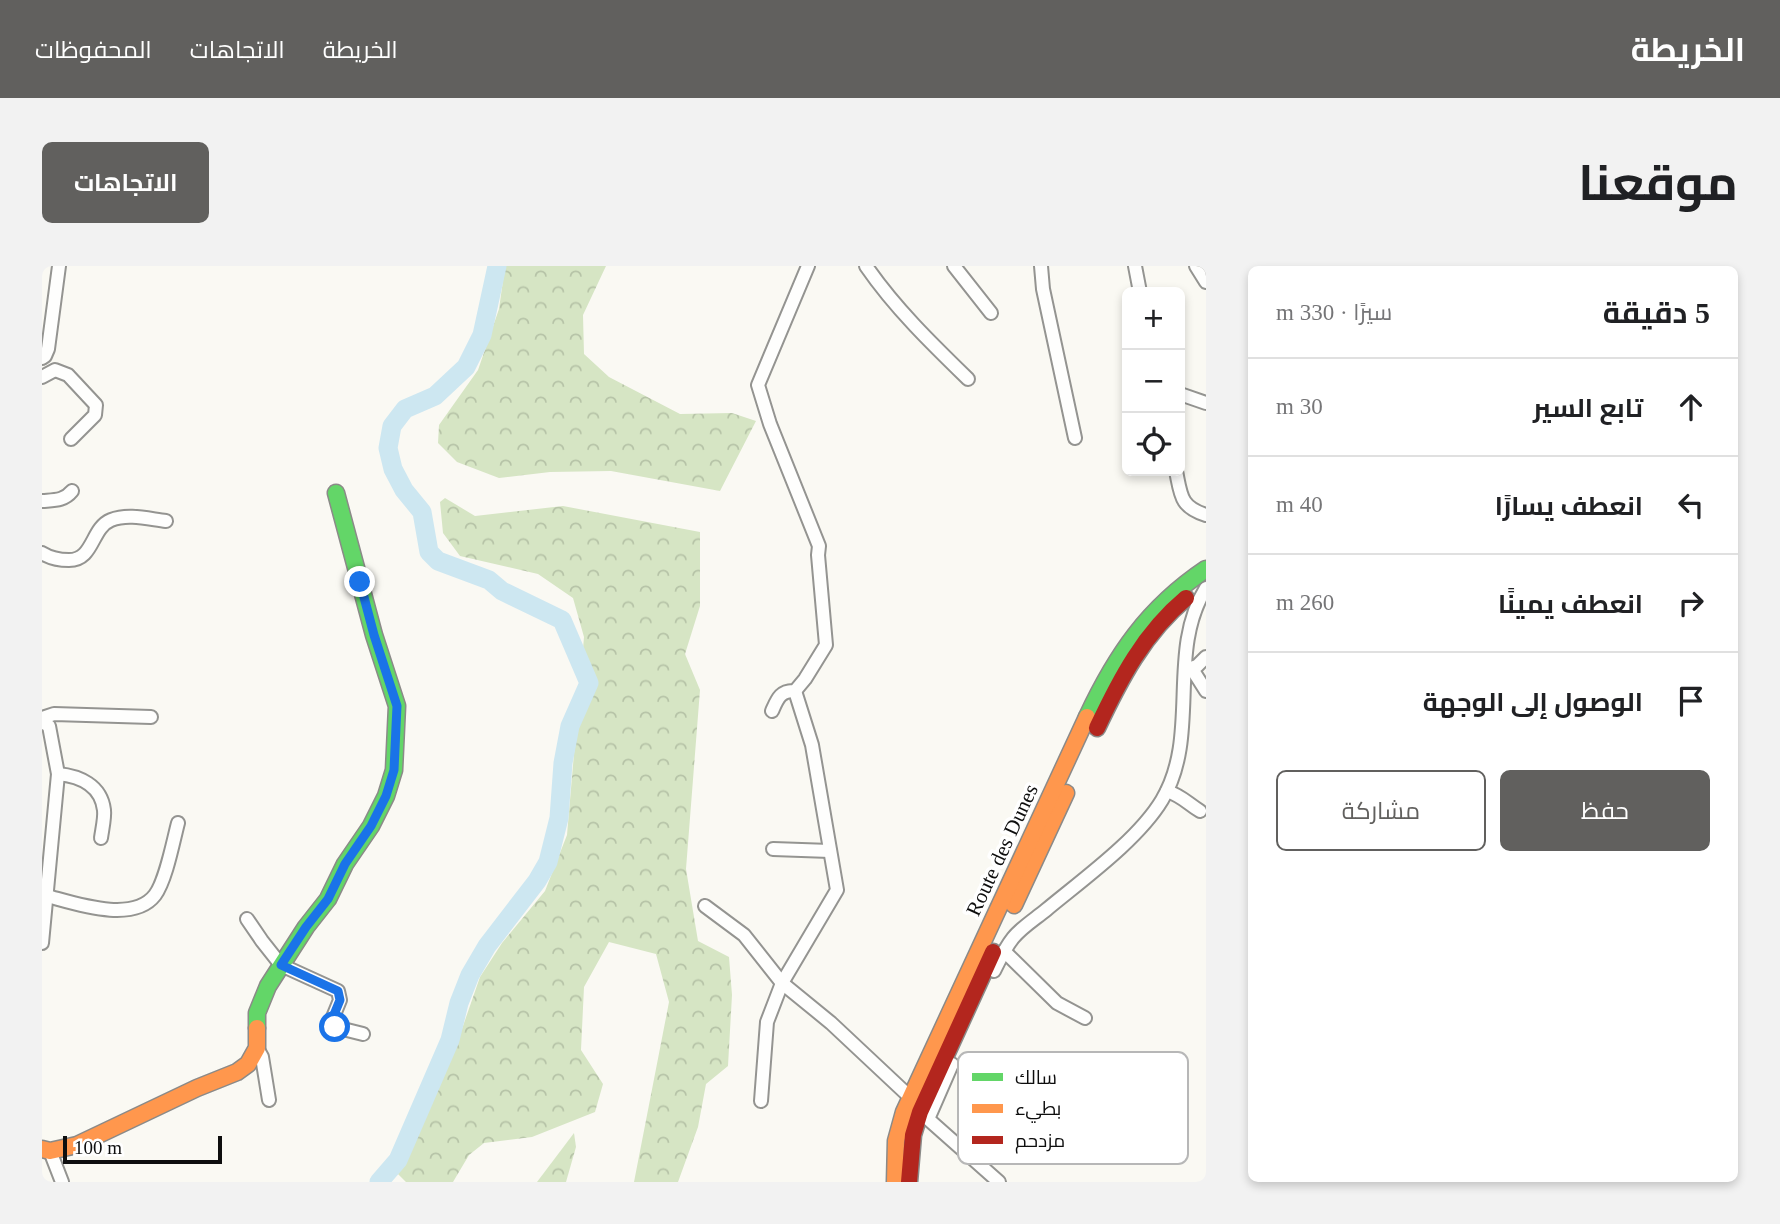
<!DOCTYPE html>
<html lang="ar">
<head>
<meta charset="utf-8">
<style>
  body { margin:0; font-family:"Times New Roman",Cairo,serif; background:#f2f2f2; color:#202124; direction:rtl }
  .controls { position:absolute; right:21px; top:21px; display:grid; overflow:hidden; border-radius:10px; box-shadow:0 4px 10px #0003 }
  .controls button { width:63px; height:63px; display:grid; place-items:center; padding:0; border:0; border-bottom:2px solid #e0e0e0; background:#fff; color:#202124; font:35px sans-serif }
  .scale { position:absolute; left:21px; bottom:18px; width:159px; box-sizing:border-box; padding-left:7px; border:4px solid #0e0e0e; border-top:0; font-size:19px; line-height:24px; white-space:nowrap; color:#0e0e0e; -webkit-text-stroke:5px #fff; paint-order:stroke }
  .stop { position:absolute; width:21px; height:21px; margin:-16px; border:5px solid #1a73e8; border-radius:50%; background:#fff }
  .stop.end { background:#1a73e8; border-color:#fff; box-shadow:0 2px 7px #0008 }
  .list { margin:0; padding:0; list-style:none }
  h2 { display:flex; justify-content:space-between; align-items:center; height:91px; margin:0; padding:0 28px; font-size:30px }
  h2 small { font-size:23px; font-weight:400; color:#757577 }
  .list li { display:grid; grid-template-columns:46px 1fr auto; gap:21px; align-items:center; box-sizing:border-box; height:98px; padding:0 28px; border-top:2px solid #e0e0e0 }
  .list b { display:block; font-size:26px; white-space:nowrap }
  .list em { font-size:23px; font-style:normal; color:#757577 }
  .actions { display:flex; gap:14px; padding:21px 28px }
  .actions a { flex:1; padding:16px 0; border:2px solid #61605e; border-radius:10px; text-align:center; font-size:24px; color:#61605e }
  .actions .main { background:#61605e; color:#fff }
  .icon { flex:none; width:38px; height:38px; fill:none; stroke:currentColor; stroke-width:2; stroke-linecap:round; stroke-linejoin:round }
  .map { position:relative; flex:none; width:1164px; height:916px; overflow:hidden; direction:ltr; border-radius:10px }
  header { display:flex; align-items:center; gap:42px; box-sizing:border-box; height:98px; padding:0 35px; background:#61605e; color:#fff }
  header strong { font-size:33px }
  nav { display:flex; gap:38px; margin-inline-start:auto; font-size:24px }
  .intro { display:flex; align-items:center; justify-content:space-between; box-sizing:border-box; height:168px; padding:0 42px }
  h1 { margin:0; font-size:49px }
  .button { padding:18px 32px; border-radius:10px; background:#61605e; color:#fff; font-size:24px; font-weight:700 }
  main { display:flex; gap:42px; padding:0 42px }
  aside { flex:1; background:#fff; border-radius:10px; box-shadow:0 4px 10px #0003 }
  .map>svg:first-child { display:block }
</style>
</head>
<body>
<header>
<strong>الخريطة</strong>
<nav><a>الخريطة</a><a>الاتجاهات</a><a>المحفوظات</a></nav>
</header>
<div class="intro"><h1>موقعنا</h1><a class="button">الاتجاهات</a></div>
<main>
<aside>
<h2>5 دقيقة<small>سيرًا · 330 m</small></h2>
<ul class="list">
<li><svg class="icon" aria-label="ahead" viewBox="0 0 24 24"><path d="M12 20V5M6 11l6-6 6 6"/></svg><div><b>تابع السير</b></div><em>30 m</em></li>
<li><svg class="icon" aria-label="left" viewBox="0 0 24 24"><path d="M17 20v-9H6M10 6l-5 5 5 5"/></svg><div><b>انعطف يسارًا</b></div><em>40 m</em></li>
<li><svg class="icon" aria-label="right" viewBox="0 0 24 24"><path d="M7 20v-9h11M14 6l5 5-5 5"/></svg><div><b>انعطف يمينًا</b></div><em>260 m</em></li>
<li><svg class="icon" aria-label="arrive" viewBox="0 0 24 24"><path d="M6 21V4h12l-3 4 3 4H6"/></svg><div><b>الوصول إلى الوجهة</b></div></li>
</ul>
<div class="actions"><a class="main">حفظ</a><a>مشاركة</a></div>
</aside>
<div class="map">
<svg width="1164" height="916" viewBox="0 0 1164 916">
  <defs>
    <pattern id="forest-crowns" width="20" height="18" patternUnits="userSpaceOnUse" patternTransform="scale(1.75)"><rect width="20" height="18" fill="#d6e5c4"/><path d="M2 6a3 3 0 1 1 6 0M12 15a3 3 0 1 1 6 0" fill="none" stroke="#b6c3a7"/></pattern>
  </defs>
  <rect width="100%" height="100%" fill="#faf9f3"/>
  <!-- forest -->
  <g fill="url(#forest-crowns)">
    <path d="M463,0h101l-23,49 1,39 25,23 71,37 52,-1 24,8 -36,70 -109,-20 -61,1 -51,6 -42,-16 -19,-19 1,-18 39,-55 21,-61z"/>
    <path d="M403,232l30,18 88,-10 137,26v74l-15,48 15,36 -14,179 12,72 31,16 3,38 -4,71 -22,18 -8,43 -20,55h-44l35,-180 -13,-48 -47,-12 -25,45 -3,63 22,34 -8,28 -63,25 -48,6 -15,12 -16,27h-47l-9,-9 58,-124 25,-72 22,-34 43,-52 22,-56 17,-198 -11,-39 -35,-24 -78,-18 -17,-23 -3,-31z"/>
    <path d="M532,867l2,14 -10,35h-29z"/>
  </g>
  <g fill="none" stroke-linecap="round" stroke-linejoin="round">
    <!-- river -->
    <path stroke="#cde7f1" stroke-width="19" d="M337,916l19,-22 52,-120 9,-37 11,-28 17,-29 50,-65 11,-19 11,-44 4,-55 7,-37 19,-43 -27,-63 -60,-29 -13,-11 -51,-19 -9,-9 -7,-40 -18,-22 -11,-21 -5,-21 4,-22 13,-17 30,-13 31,-29 16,-32 15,-69"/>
    <!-- street casing -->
    <g stroke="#949491" stroke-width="16">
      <g id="street">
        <path d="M824,0c29,42 65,77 102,113"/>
        <path d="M912,0l37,47"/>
        <path d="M999,0l2,23 32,149"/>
        <path d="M1093,0l5,26"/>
        <path d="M1154,0l10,16"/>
        <path d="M0,92l3,-2 3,-7 11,-83"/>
        <path d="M0,111l13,-7 13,5 28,30 -1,10 -24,24"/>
        <path d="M1138,128l26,9"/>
        <path d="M1134,205c5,24 4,36 30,44"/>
        <path d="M0,235c12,-1 22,0 30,-10"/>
        <path d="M0,287c8,5 17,7 27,7 25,0 22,-32 42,-40 17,-7 38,-1 55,1"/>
        <path d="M1150,403l14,22"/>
        <path d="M1144,404l11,-4 9,-9"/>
        <path d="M730,445c5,-11 8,-21 23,-20l10,-12 21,-34 -8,-90 1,-9 -49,-122 -12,-39 50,-119"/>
        <path d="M0,452l12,-4 97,3"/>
        <path d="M0,456l7,4 9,48 -16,169"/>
        <path d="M16,508c21,2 43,11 46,36 1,8 -2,20 -3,28"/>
        <path d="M1125,525c15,5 20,12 33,20"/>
        <path d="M731,583l57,2"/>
        <path d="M5,630c27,7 86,28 108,-1 11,-15 18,-53 23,-72"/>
        <path d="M663,640l39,29 38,48 49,40 80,75"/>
        <path d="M205,653l15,22 19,24 57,26 2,9 -9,22 4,5 28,7"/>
        <path d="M962,685l53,52 28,15"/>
        <path d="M952,705c6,-12 11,-23 19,-33 9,-11 22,-19 33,-28 36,-30 92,-70 116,-110 39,-65 4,-148 44,-212"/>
        <path d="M215,782l5,9 7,43"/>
        <path d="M910,798l-24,55 71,63"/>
        <path d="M719,835l6,-79 15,-39 55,-93 -25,-145 -17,-54"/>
        <path d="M8,885l12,31"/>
      </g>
    </g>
    <!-- fast casing -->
    <g stroke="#8b8a88" stroke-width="19">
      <g id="fast">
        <path d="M1045,451c29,-62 61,-109 119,-148"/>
        <path d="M215,762v-15l11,-27 38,-59 22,-28 17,-35 26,-38 15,-30 8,-26 3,-64 -23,-71 -38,-142"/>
      </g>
    </g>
    <!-- slow casing -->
    <g stroke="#8b8a88" stroke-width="19">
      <g id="slow">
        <path d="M972,639l52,-112"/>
        <path d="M0,883l8,2 27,-6 120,-57 40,-16 11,-8 9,-16v-20"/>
        <path d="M853,916l1,-41 8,-29 183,-395"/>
      </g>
    </g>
    <!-- jam casing -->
    <g stroke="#8b8a88" stroke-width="19">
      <g id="jam">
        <path d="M1055,462c23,-49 47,-95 89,-130"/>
        <path d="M867,916l4,-47 7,-23 73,-160"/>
      </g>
    </g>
    <!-- street -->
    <use href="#street" stroke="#fefefd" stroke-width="12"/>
    <!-- fast -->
    <use href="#fast" stroke="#63d668" stroke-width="16"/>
    <!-- slow -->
    <use href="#slow" stroke="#ff974d" stroke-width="16"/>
    <!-- jam -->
    <use href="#jam" stroke="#b3261e" stroke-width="16"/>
  </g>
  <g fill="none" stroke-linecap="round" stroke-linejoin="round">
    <!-- route -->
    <path stroke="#1a73e8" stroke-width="9" d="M293,761l-4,-5 9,-22 -2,-9 -57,-26 25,-38 22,-28 17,-35 26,-38 15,-30 8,-26 3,-64 -23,-71 -14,-53"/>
  </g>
  <g text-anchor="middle" stroke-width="7" stroke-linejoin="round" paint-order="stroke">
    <!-- street labels -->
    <g font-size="21" fill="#0e0e0e" stroke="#fff">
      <text transform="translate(960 584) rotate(-65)" y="7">Route des Dunes</text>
    </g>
  </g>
  <!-- legend -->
  <rect x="916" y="786" width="230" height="112" rx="10" fill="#fff" stroke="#b7b7b7" stroke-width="2"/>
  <rect x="930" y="807" width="31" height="8" fill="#63d668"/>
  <rect x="930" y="838" width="31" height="9" fill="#ff974d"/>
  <rect x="930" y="870" width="31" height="8" fill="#b3261e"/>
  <g font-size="19" fill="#0e0e0e">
    <text x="973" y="818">سالك</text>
    <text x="973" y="849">بطيء</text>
    <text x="973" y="881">مزدحم</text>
  </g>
</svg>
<div class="controls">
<button>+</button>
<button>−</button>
<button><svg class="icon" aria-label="locate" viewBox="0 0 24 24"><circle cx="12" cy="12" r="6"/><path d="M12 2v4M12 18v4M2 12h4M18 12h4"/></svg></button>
</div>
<div class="scale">100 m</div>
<div class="stop" style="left:293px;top:761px"></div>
<div class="stop end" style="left:318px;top:316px"></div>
</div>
</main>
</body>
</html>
